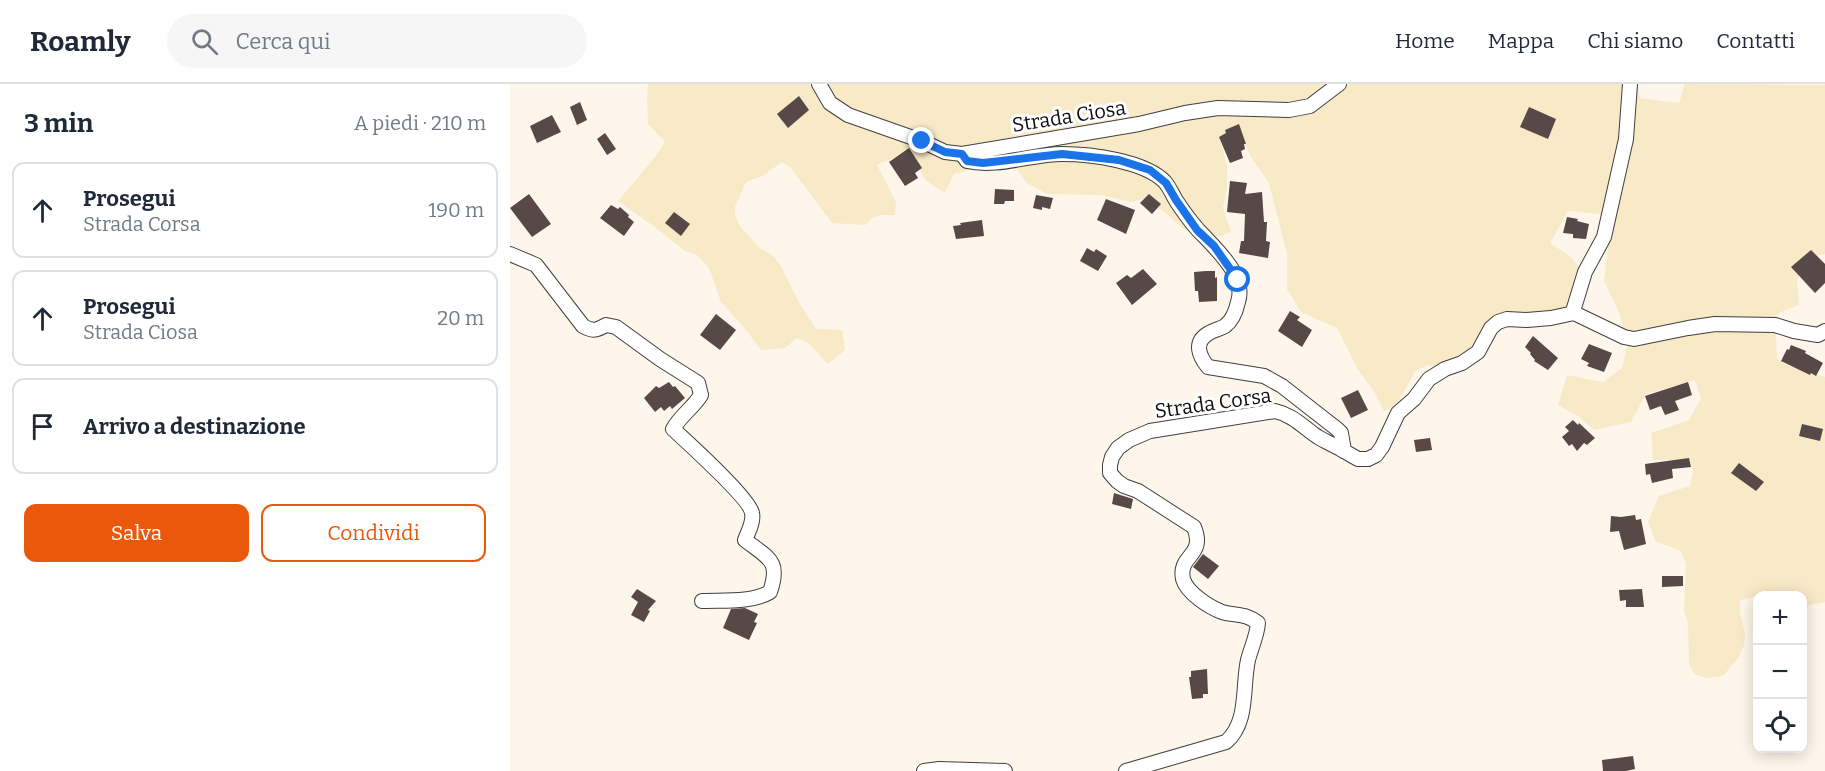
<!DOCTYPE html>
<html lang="it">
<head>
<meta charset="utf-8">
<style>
  body { margin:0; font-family:Bitter,serif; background:#f6f6f7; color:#1f2937 }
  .controls { position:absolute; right:18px; bottom:18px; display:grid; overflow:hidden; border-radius:12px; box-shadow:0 3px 15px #0003 }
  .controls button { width:54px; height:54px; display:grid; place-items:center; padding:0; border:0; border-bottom:2px solid #e0e1e3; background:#fff; color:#1f2937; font:30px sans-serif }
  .stop { position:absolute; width:18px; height:18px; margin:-14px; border:4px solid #1a73e8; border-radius:50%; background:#fff }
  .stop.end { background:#1a73e8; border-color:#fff; box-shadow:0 2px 6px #0008 }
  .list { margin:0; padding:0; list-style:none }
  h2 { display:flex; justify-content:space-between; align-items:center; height:78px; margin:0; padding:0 24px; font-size:26px }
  h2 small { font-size:20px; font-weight:400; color:#747a83 }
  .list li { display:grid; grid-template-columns:39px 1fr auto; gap:18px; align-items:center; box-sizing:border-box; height:96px; margin:0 12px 12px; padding:0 12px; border:2px solid #e0e1e3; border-radius:12px }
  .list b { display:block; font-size:22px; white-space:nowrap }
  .list p { margin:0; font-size:20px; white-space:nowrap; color:#747a83 }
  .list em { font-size:20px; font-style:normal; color:#747a83 }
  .actions { display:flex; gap:12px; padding:18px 24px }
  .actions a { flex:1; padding:14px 0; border:2px solid #ea580c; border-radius:12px; text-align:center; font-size:21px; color:#ea580c }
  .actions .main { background:#ea580c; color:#fff }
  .icon { flex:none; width:33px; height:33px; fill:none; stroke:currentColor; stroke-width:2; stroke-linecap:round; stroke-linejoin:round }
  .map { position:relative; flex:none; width:1315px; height:687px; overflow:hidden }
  header { display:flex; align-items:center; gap:36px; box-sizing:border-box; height:84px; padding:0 30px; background:#fff; border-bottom:2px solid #e0e1e3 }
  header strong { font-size:28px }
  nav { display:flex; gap:33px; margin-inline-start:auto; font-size:21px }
  .search { width:420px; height:54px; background:#f6f6f7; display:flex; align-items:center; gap:15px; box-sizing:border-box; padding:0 21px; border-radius:33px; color:#747a83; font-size:22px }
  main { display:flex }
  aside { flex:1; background:#fff }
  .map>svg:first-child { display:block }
</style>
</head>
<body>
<header>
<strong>Roamly</strong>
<div class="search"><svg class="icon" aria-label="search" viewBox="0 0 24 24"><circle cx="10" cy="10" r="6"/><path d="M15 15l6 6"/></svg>Cerca qui</div>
<nav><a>Home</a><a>Mappa</a><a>Chi siamo</a><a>Contatti</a></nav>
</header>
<main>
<aside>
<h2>3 min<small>A piedi · 210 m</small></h2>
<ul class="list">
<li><svg class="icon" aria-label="ahead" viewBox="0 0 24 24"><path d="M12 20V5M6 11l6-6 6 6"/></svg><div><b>Prosegui</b><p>Strada Corsa</p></div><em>190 m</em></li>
<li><svg class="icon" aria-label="ahead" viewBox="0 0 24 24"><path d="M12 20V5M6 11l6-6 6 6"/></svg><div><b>Prosegui</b><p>Strada Ciosa</p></div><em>20 m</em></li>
<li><svg class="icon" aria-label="arrive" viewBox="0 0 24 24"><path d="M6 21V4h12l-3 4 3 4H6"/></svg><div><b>Arrivo a destinazione</b></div></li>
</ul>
<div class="actions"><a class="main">Salva</a><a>Condividi</a></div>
</aside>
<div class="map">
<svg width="1315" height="687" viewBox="0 0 1315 687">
  <rect width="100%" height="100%" fill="#fff6eb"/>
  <!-- farmland -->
  <path fill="#f8e9c7" d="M138,0h989l3,14 39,5 6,-19 140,1v169l-8,2 -16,12 -4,14 2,23 -18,7 -6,6 2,40 7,6 41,13v225l-15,3 -7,3 -1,-12h-44l-18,4v12l5,23 -1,10 -5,12 -16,19 -16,2 -13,-4 -5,-11 -1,-40 -4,-12 2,-47 -5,-13 -26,-10 -7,-20 11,-25 31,-10 3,-16 -3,-10h-37l-2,-27 38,-13 12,-22 -6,-18 -49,14 -15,28 -37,8 -13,-12 -23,-13 9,-30 36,7 19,-14 6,-25 -10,-33 -14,-29 7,-55 -12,-12 -31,-3 -18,32 21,14 9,12 1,35 -29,12 -57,15 -8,17 -50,19 -9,-2 -13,6 -14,26 -7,9 -10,5 -9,-18 -18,-25 -20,-40 -36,-16 -14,-23v-35l-18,-71 -18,-26 -13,-29 -18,10 7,29v20l-4,21 8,24 -25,9 -22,-12 -37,-31 -16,4 -30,-7 -54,-1 -20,-11 -17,-23 -56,14 -9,19 -20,-13 -15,-30 -33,15 19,37 -1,13h-14l-9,3 -7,7 -33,-2 -41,-55 -9,-6 -18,13 -18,7 -11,25v8l6,13 19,20 13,8 8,10 17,35 18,28 26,1 3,20 -17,14 -20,-21 -11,-5 -12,10 -24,2 -15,-20 -25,-28 -12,-34 -12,-13 -14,-5 -24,-20 -41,-29 37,-44 10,-15 -17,-18 -1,-25z"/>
  <!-- building -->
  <g fill="#564947">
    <path d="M289,12l10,14 -21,18 -11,-14z"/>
    <path d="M70,18l7,18 -10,5 -7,-18z"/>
    <path d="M1019,23l27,12 -8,20 -28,-12z"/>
    <path d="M42,31l9,17 -24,11 -7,-17z"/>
    <path d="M729,40l7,20h-2l1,5 -4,2 2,7 -13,5 -11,-26 7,-4 -1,-3z"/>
    <path d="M95,49l11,16 -9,6 -10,-16z"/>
    <path d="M399,64l13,20 -7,5 3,5 -13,8 -16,-24z"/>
    <path d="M720,97l17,2 -2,11 17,-2 2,30h3l-1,19 4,1 -2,16 -29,-5 2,-12h3l1,-27 -18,-2z"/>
    <path d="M485,105l19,1v11h-9l-1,3h-10z"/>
    <path d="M19,110l22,30 -19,13 -22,-29z"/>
    <path d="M639,110l12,10 -9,10 -12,-11z"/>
    <path d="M526,111l17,3 -3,11 -8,-2v3l-9,-2z"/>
    <path d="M596,115l29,11 -9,24 -29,-14z"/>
    <path d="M101,121l7,4 2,-2 9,8 -1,2 6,5 -10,14 -24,-18z"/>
    <path d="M164,128l16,12 -9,12 -16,-13z"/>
    <path d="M1057,133l11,2 -1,2 12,3 -3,15 -13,-1v-4l-10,-1z"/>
    <path d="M472,136l2,16 -28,3 -3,-13 8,-1 -1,-2z"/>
    <path d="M577,164l7,4 2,-3 11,7 -9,15 -18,-10z"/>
    <path d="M1301,166l14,14v19l-10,10 -24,-26z"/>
    <path d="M633,185l14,15 -25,21 -16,-22 11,-8 4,3z"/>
    <path d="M696,187h9v7l2,-1v24l-18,1 -1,-11h-3l-1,-19z"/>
    <path d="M780,227l10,6 -3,3 15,10 -10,17 -24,-16z"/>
    <path d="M206,230l20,16 -16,20 -20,-15z"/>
    <path d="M1023,252l25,22 -10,12 -14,-9 1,-1 -5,-6 1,-1 -6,-6z"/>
    <path d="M1079,260l23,9 -8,19 -17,-6 2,-3 -8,-4z"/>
    <path d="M1281,261l15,6 -1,2 18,10 -7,13 -5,-3 -1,2 -29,-14 6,-12 2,1z"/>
    <path d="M159,298l4,5 2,-1 10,12 -13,11 -2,-3 -6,5 -3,-4 -6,5 -11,-14 12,-12 3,2z"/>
    <path d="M1178,298l4,13 -17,6 4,9 -14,5 -4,-9 -11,4 -5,-14z"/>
    <path d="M848,306l10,20 -17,8 -10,-20z"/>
    <path d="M1063,336l5,5 1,-2 16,15 -8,7 -3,-2 -7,8 -5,-7 -3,2 -7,-9 7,-6 -4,-4z"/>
    <path d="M1292,340l21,5 -3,12 -21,-5z"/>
    <path d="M920,354l2,12 -16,2 -2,-12z"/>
    <path d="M1179,374l2,9 -19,2 1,9 -21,5 -2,-9 -4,1 -1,-11z"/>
    <path d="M1229,379l25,19 -8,9 -25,-18z"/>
    <path d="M604,409l19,6 -2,10 -19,-5z"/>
    <path d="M1125,431l1,5 5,-1 5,25 -22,6 -5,-19 -9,1 1,-16 10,1z"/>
    <path d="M693,470l16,12 -11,13 -15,-12z"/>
    <path d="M1152,492h21v10l-21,1z"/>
    <path d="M127,505l19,12 -8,9 2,1 -6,11 -13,-7 7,-13 -7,-5z"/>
    <path d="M1132,505l2,18h-18v-7l-6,1 -1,-11z"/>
    <path d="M235,524l13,6 -4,8 3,1 -8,17 -26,-12 8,-19z"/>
    <path d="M697,585l1,25h-5v4l-11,1 -3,-22h2v-6z"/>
    <path d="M1123,672l2,13 -9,2h-23l-1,-11z"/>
  </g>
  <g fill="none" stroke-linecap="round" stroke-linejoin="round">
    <!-- minor casing -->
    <g stroke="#3f3f3f" stroke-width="16">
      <g id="minor">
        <path d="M309,0l11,19 18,12 74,26 23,11 17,2 177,-30 46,-11 33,-5 71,2 21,-4 29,-22"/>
        <path d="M452,70l5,7c31,7 64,-7 95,-7 29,0 83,7 103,28 5,6 8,14 12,20 8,12 17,25 28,35 16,17 41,41 33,65 -2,9 -5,18 -13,24 -5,3 -11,4 -16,7 -16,9 -10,23 -1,34l56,9 18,10 55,43 4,4 3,18 14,8h10l8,-4 6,-8 16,-34 16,-14 15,-20 16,-10 17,-6 16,-11 13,-24 7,-6 9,-3 20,1 24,-2 23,-5 50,24 10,2 54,-11 27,-4 60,1 19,6 24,4 7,-4"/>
        <path d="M0,170l26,11 47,61c10,6 14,4 23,-1l10,2 44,32 38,24 3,12c-8,13 -21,21 -28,34 14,13 77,70 79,84 2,9 -4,19 -7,27 23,18 36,20 25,52 -19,11 -47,8 -68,9"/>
        <path d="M1064,229v-5l11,-36 19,-35 22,-98 4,-55"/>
        <path d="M414,687l15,-2 66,2"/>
        <path d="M616,687l100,-29c23,-20 16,-55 22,-82 3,-12 9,-24 10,-37 -12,-10 -22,-7 -36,-11 -13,-5 -35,-19 -39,-33 -5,-25 23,-22 11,-52l-56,-36 -14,-5 -7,-5 -7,-8v-8l2,-8 6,-9 11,-8 21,-9 125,-20c18,4 28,16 43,26 8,5 18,9 26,14"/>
      </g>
    </g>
    <!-- minor -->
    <use href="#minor" stroke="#fff" stroke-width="14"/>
  </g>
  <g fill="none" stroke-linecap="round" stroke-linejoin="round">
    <!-- route -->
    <path stroke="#1a73e8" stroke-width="8" d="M412,57l23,11 17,2 5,7 16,2 79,-9 57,6 31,10 16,13 10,17 21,30 17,16 24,34"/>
  </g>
  <g text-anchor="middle" stroke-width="6" stroke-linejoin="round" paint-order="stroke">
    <!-- street labels -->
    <g font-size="20" fill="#0c0c0c" stroke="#fff">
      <text transform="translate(559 32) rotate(-9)" y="7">Strada Ciosa</text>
      <text transform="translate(703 319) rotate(-8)" y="7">Strada Corsa</text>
    </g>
  </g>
</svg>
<div class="controls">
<button>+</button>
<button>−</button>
<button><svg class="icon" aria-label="locate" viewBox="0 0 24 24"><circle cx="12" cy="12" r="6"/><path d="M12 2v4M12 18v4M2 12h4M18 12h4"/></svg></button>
</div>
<div class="stop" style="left:728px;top:196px"></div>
<div class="stop end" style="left:412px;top:57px"></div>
</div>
</main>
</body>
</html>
